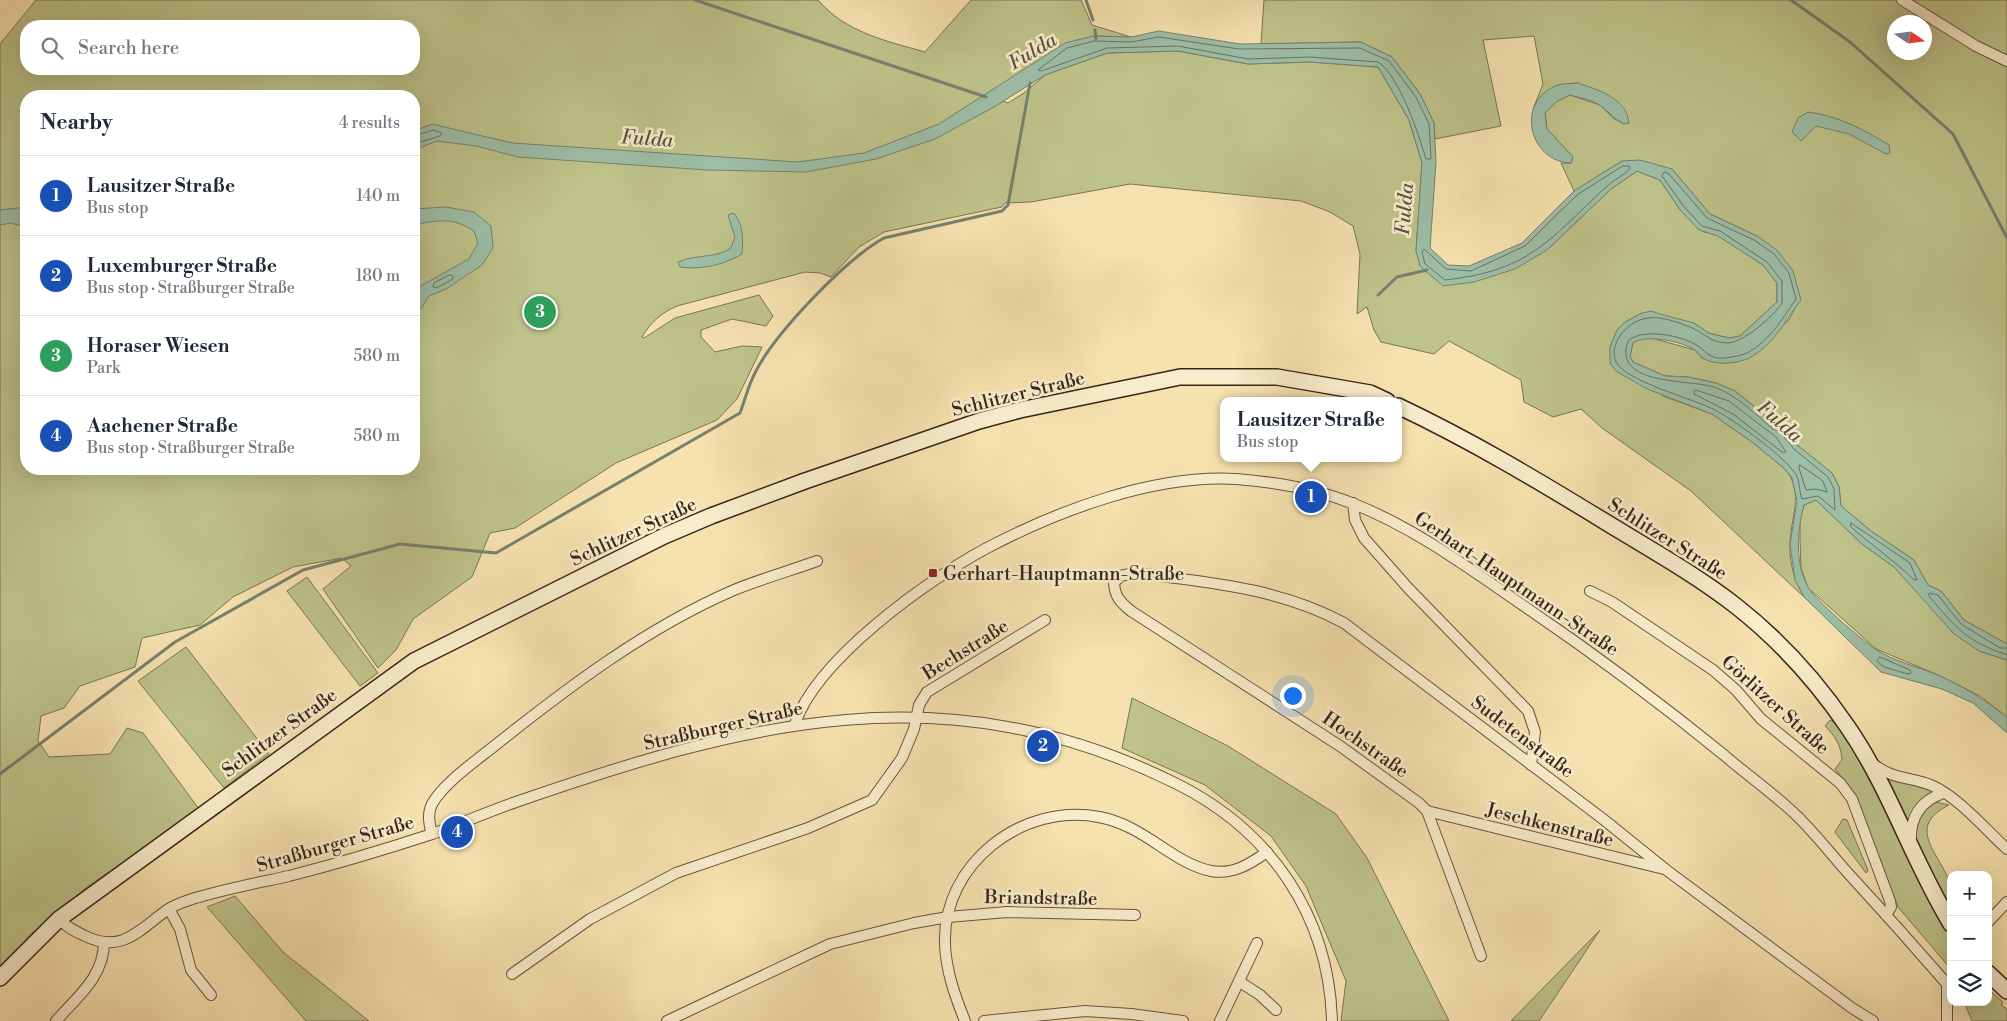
<!DOCTYPE html>
<html lang="en">
<head>
<meta charset="utf-8">
<style>
  body { margin:0; font-family:"Libre Bodoni",serif; background:#f2f2f3; color:#1f2937 }
  .controls { position:absolute; right:15px; bottom:15px; display:grid; overflow:hidden; border-radius:10px; box-shadow:0 5px 20px #0002 }
  .controls button { width:45px; height:45px; display:grid; place-items:center; padding:0; border:0; border-bottom:1px solid #e0e1e3; background:#fff; color:#1f2937; font:25px sans-serif }
  .compass { position:absolute; left:1887px; top:15px; width:45px; height:45px; border-radius:50%; background:#fff; box-shadow:0 5px 20px #0002; rotate:103deg }
  .you { position:absolute; left:1292px; top:695px; width:18px; height:18px; margin:-12px; border:4px solid #fff; border-radius:50%; background:#1a73e8; box-shadow:0 0 0 8px #1a73e833 }
  .badge { display:grid; place-items:center; width:32px; height:32px; border-radius:50%; background:#b45309; color:#fff; font-size:16px; font-weight:700 }
  .pin { position:absolute; translate:-50% -50%; border:2px solid #fff; box-shadow:0 1px 5px #0006 }
  .popup { position:absolute; left:1220px; top:397px; width:182px; height:65px; box-sizing:border-box; display:grid; place-content:center; border-radius:10px; background:#fff; filter:drop-shadow(0 1px 4px #0005); font-size:16px; white-space:nowrap; color:#747a83 }
  .popup b { font-size:19px; color:#1f2937 }
  .popup::after { content:''; position:absolute; left:50%; top:100%; margin-left:-10px; border:10px solid transparent; border-top-color:#fff }
  .list { margin:0; padding:0; list-style:none }
  h2 { display:flex; justify-content:space-between; align-items:center; height:65px; margin:0; padding:0 20px; font-size:21px }
  h2 small { font-size:16px; font-weight:400; color:#747a83 }
  .list li { display:grid; grid-template-columns:32px 1fr auto; gap:15px; align-items:center; box-sizing:border-box; height:80px; padding:0 20px; border-top:1px solid #e0e1e3 }
  .list b { display:block; font-size:19px; white-space:nowrap }
  .list p { margin:0; font-size:16px; white-space:nowrap; color:#747a83 }
  .list em { font-size:16px; font-style:normal; color:#747a83 }
  .icon { flex:none; width:28px; height:28px; fill:none; stroke:currentColor; stroke-width:2; stroke-linecap:round; stroke-linejoin:round }
  .map { position:relative; flex:none; width:2007px; height:1021px; overflow:hidden }
  .search { position:absolute; background:#fff; box-shadow:0 5px 20px #0002; left:20px; top:20px; width:400px; height:55px; display:flex; align-items:center; gap:12px; box-sizing:border-box; padding:0 18px; border-radius:20px; color:#747a83; font-size:19px }
  .panel { position:absolute; background:#fff; box-shadow:0 5px 20px #0002; left:20px; top:90px; width:400px; height:385px; border-radius:20px }
  .map>svg:first-child { display:block }
</style>
</head>
<body>
<div class="map">
<svg width="2007" height="1021" viewBox="0 0 2007 1021">
  <rect width="100%" height="100%" fill="#f6e2af"/>
  <filter id="stains"><feTurbulence type="fractalNoise" baseFrequency=".004" numOctaves="4"/><feColorMatrix values="0 0 0 0 .2 0 0 0 0 .09 0 0 0 0 .02 0 0 0 .5 -.17"/></filter>
  <radialGradient id="worn" r=".72"><stop offset=".6" stop-color="#630" stop-opacity="0"/><stop offset="1" stop-color="#630" stop-opacity=".3"/></radialGradient>
  <!-- green -->
  <g fill="#bec38a" stroke="#7b7452" fill-rule="evenodd">
    <path d="M36,0h782c27,32 68,41 107,52l46,-52h110l11,25 39,12 -38,-1 -107,59 22,8 16,-10 21,-18 62,-22 71,-2 70,13 62,-2 68,5 31,53 13,43 -6,88 27,35 104,-36 64,-61 26,-18 23,9 21,31 23,21 14,3 45,30 14,18v19l-37,34 -11,2 -21,-5 -14,-10 -52,-10 -17,9 -8,8 -7,17 53,49 49,18 40,28 33,27c20,24 5,49 5,76 -1,18 5,36 14,52l-113,-106 -89,-63 -21,-19 -28,8 -29,-15 -3,-22 -72,-39 -15,13 -53,-12 -7,-12 -7,-23 -10,7 3,-60 -7,-28 -23,-14 -29,-11 -171,-17 -99,18 -26,1 -3,4 -118,25 -25,15 -28,30 -11,-4 -15,-1 -128,34c-16,7 -26,16 -35,31l2,1 31,-20 84,-23 14,21 -7,10 -34,-7 -31,11v7l14,15 27,-6 20,1 -25,52 -20,21 -101,43 -101,65 -25,5 -18,44 -59,42 -17,31 -18,18 -55,-79 28,-23 -9,-8 -49,9 -60,30 -33,28 -58,13 -7,29 -55,19 -16,22 -23,8 -3,25 11,16 61,-3 17,-26 16,5 56,76 -113,79 -56,47 -30,34v-925zM26,26h388v43h-388zM26,96h388v373h-388z"/>
    <path d="M1264,0h743v644l-43,-24 -23,-29 -13,-6 -14,-25 -43,-29 -30,-25 -2,-19 -7,-14 -35,-28 -15,-19 -5,-1 -42,-34 -19,-8 -28,-6 -23,-1 -32,-14 -3,-6 3,-13 6,-4 9,-2 47,13 7,8 21,5 14,-1 52,-42 7,-14 -39,-70 -47,-22 -38,-45 -50,-8 -48,30 -13,-28h10l2,-6 -26,-28 -2,-16 11,-11 14,-7 30,10 13,13 11,6 -46,-41c-25,2 -31,6 -45,26l10,-25 -9,-48 -51,4 18,86 -66,13 -1,-16 -14,-29 -28,-37 -32,-15 -99,2zM1894,22h30v30h-30z"/>
    <path d="M1816,500l46,44 32,23 85,84 28,9v57l-27,-21 -42,-21 -62,-26 -68,-61 -7,-20 -1,-29v-19l4,-15z"/>
    <path d="M307,577l71,96 -18,13 -73,-95z"/>
    <path d="M186,647l83,107 -45,34 -86,-107z"/>
    <path d="M1132,698l96,48 108,68 31,44 82,163h-108l5,-40 -40,-95 -35,-50 -66,-51 -83,-37z"/>
    <path d="M1830,720c30,15 87,158 107,194 4,7 9,13 13,19 3,8 2,27 0,35l-52,-61 -44,-115 -19,-23 7,-9c-1,-15 -7,-24 -17,-34z"/>
    <path d="M1885,777l48,14 -15,12 -11,19z"/>
    <path d="M1936,802l13,3c-46,23 -7,49 2,82 2,8 0,19 0,27 -8,-16 -34,-64 -36,-78 -1,-15 8,-28 21,-34z"/>
    <path d="M1843,819l4,1 21,50 -2,3 -31,-41z"/>
    <path d="M235,896l48,56 86,69h-63l-99,-114z"/>
    <path d="M1600,930l-61,91h-28z"/>
    <path d="M1988,989l15,13 -2,3 6,4v12h-35l-8,-19h24z"/>
  </g>
  <!-- water -->
  <g fill="#9dbea7" stroke="#75816f">
    <path d="M1159,31l81,13 121,-2 31,15 28,37 14,29 2,39 -6,86 18,17 21,1 53,-23 52,-52 48,-30 18,-1 32,9 38,45 47,22 20,14 16,21 8,29c-16,21 -26,43 -50,57 -13,7 -36,9 -48,1 -4,-2 -5,-6 -8,-8 -14,-9 -49,-16 -62,-7l-3,13 3,6 32,14 23,1 28,6 19,8 42,34 5,1 15,19 35,28 7,14 2,19 30,25 43,29 14,25 13,6 23,29 43,24v16l-28,-9 -25,-17 -60,-67 -32,-23 -46,-44 -12,5c-7,24 -9,60 4,82 6,12 54,53 67,62 18,12 41,17 60,25 27,11 50,26 72,43v16l-34,-30 -31,-14 -61,-17 -77,-75 -9,-17 -5,-36 7,-43 -5,-23 -7,-9 -33,-27 -40,-28 -65,-25 -31,-18 -6,-8v-16l7,-17 8,-8 17,-9 9,-2 9,3 34,9 14,10 21,5 11,-2 37,-34v-19l-14,-18 -45,-29 -19,-6 -18,-19 -21,-31 -23,-9 -26,18 -64,61 -32,19 -41,13 -31,4 -23,-20 -4,-15 6,-88 -13,-43 -31,-53 -68,-5 -62,2 -70,-13 -71,2 -62,22 -51,32 -59,32 -59,20 -70,13 -99,-2 -189,-13 -42,-11 -39,-5 -23,9v-19l18,-7 80,19 286,19 66,-9 75,-29 126,-81 28,-7 38,1z"/>
    <path d="M1578,83c20,7 49,15 51,40l-5,1c-9,-5 -15,-11 -23,-18 -8,-6 -21,-8 -31,-11l-14,7 -11,11 2,16 26,28 -2,6c-42,-1 -57,-62 -13,-78 6,-2 14,-1 20,-2z"/>
    <path d="M1808,112c30,4 55,17 81,33l1,8 -4,1 -37,-20 -33,-8 -15,15 -9,-9 6,-14z"/>
    <path d="M26,207v20l-16,-4 -10,2v-15z"/>
    <path d="M446,207l28,5 17,14 2,22 -11,17 -36,24 -17,7 -8,13 -7,-4 1,-16 54,-30 9,-16 -4,-12c-21,-14 -36,-11 -60,-6v-16z"/>
    <path d="M734,213c10,13 9,26 8,41 -18,11 -41,16 -62,13l-2,-5c17,-8 37,-3 53,-14l4,-11 -7,-22z"/>
  </g>
  <g fill="none" stroke-linecap="round" stroke-linejoin="round">
    <!-- shore -->
    <g stroke="#6a7260" stroke-width="1">
      <path d="M1159,37l80,12 121,-1 29,13 27,36 13,27 2,35h-5c-7,-24 -27,-84 -48,-97l-68,-5 -62,2 -70,-13 -71,2 -66,23 -3,-1 29,-22 27,-7 37,1z"/>
      <path d="M414,136l19,-6 9,3 -2,3 -26,8"/>
      <path d="M1623,166h6l1,3c-7,7 -17,11 -24,18 -58,54 -77,84 -161,93l-20,-16 -3,-12 2,-3 22,20 25,2 54,-25 52,-51z"/>
      <path d="M1665,172l4,2 38,44 47,22 20,14 15,19 7,26c-14,20 -26,42 -49,54 -6,3 -24,6 -30,5 -9,-2 -12,-7 -19,-12 -15,-10 -55,-19 -70,-5 -16,45 61,38 86,46 23,8 41,27 59,42l6,2 15,18 34,28 6,12 1,21 -17,-14 -16,3c-3,-8 -2,-19 -7,-26 -14,-19 -58,-51 -80,-63 -20,-11 -96,-30 -100,-51 -3,-10 2,-21 9,-28 19,-21 43,-13 66,-4 15,6 20,16 38,16 16,-1 46,-27 54,-40v-22l-15,-19 -47,-31 -18,-5 -17,-18 -23,-32z"/>
      <path d="M450,275l3,1v3l-17,9 -3,-1 1,-4z"/>
      <path d="M1696,390l33,11 47,36 10,15h-4l-49,-38 -39,-20v-3z"/>
      <path d="M1800,465l23,16 4,11 -11,-3 -10,1 -7,-22z"/>
      <path d="M1851,523l59,40 7,17h-3c-20,-20 -43,-35 -63,-53z"/>
      <path d="M2007,648h-7l-39,-24 -23,-29 -9,-2v3c28,33 37,45 78,59"/>
      <path d="M1880,657l30,13 1,3 -3,1 -24,-7 -7,-6z"/>
    </g>
    <!-- stream -->
    <g stroke="#75816f" stroke-width="3">
      <path d="M695,0l291,97"/>
      <path d="M1086,0l7,20"/>
      <path d="M1791,0l59,42 103,92 54,104"/>
      <path d="M1095,30l1,9"/>
      <path d="M1378,295l19,-18 30,-7"/>
      <path d="M0,774l175,-132 128,-72 97,-26 96,9 244,-140c5,-13 8,-27 15,-40 19,-39 91,-114 129,-135l118,-27 6,-6 22,-122"/>
    </g>
    <!-- street casing -->
    <g stroke="#68543f" stroke-width="12">
      <g id="street">
        <path d="M1902,0l74,46 31,15"/>
        <path d="M1353,503l2,17 9,18 45,51 119,122 7,21 -4,33"/>
        <path d="M1590,591l22,11 101,68 23,20 25,29 79,64 12,16 38,102 1,6 -5,8"/>
        <path d="M795,724c21,-64 131,-143 190,-175 72,-38 169,-75 251,-70 39,3 81,10 118,25 61,24 116,65 170,102 69,47 135,96 200,149 23,20 49,38 71,59 19,18 35,39 52,58 34,37 67,74 100,112"/>
        <path d="M1872,763c22,18 38,13 61,23 26,12 53,44 74,63"/>
        <path d="M1427,811l237,58"/>
        <path d="M432,834c-3,-10 -5,-20 0,-30 11,-20 42,-42 61,-57 74,-59 153,-119 241,-157 27,-11 55,-19 83,-29"/>
        <path d="M1911,840c-1,-23 10,-39 32,-47"/>
        <path d="M169,909l11,20 11,41 20,25"/>
        <path d="M59,919c7,8 16,12 26,17 37,18 54,-6 82,-26 7,-5 16,-8 25,-11 32,-10 65,-16 97,-23 47,-12 94,-26 140,-41 29,-10 58,-23 87,-33 230,-80 430,-133 661,-18 94,47 152,132 155,237"/>
        <path d="M1988,922l19,-20"/>
        <path d="M1481,956l-54,-145 -8,-8 -79,-57 -209,-135c-11,-9 -16,-14 -17,-28l6,-7 15,-3c71,9 145,15 209,50l259,196 62,50 187,139 21,13"/>
        <path d="M512,974l78,-55 86,-46 132,-45 64,-28 30,-42 12,-29 5,-24 8,-13 118,-72"/>
        <path d="M1240,982l20,13 16,15"/>
        <path d="M1947,1020v-36l3,-5"/>
        <path d="M56,1021c21,-24 48,-44 48,-79"/>
        <path d="M667,1021l163,-77 84,-21 34,-6 59,-5 128,3"/>
        <path d="M965,1021c-10,-25 -19,-50 -20,-77 -3,-80 78,-142 154,-127 45,8 73,46 112,54 22,4 39,-7 56,-19"/>
        <path d="M984,1021l101,-10 46,3 52,7"/>
        <path d="M1220,1021l37,-78"/>
      </g>
    </g>
    <!-- secondary casing -->
    <g stroke="#38251a" stroke-width="18">
      <g id="secondary">
        <path d="M1398,406c72,34 139,74 206,115 44,27 91,53 132,85 42,33 81,76 111,120 43,62 65,134 104,198"/>
        <path d="M1988,973l19,18"/>
        <path d="M0,978l59,-59 355,-258 250,-125 47,-20 94,-35 174,-60 41,-11 160,-33h97l93,16 17,8"/>
      </g>
    </g>
    <!-- street -->
    <use href="#street" stroke="#f9eccb" stroke-width="10"/>
    <!-- secondary -->
    <use href="#secondary" stroke="#f9eccb" stroke-width="15"/>
  </g>
  <!-- markers -->
  <rect fill="#8f2418" stroke="#f9eccb" stroke-width="2" x="928" y="568" width="10" height="10" rx="2.5"/>
  <g text-anchor="middle" stroke-width="5" stroke-linejoin="round" paint-order="stroke">
    <!-- street labels -->
    <g font-size="19" fill="#38251a" stroke="#f9eccb">
      <text transform="translate(1018 393) rotate(-14)" y="7">Schlitzer Straße</text>
      <text transform="translate(633 531) rotate(-25)" y="7">Schlitzer Straße</text>
      <text transform="translate(1668 538) rotate(32)" y="7">Schlitzer Straße</text>
      <text transform="translate(1517 583) rotate(34)" y="7">Gerhart-Hauptmann-Straße</text>
      <text transform="translate(965 649) rotate(-32)" y="7">Bechstraße</text>
      <text transform="translate(1776 704) rotate(42)" y="7">Görlitzer Straße</text>
      <text transform="translate(723 725) rotate(-13)" y="7">Straßburger Straße</text>
      <text transform="translate(279 732) rotate(-36)" y="7">Schlitzer Straße</text>
      <text transform="translate(1523 736) rotate(37)" y="7">Sudetenstraße</text>
      <text transform="translate(1366 744) rotate(35)" y="7">Hochstraße</text>
      <text transform="translate(1550 824) rotate(14)" y="7">Jeschkenstraße</text>
      <text transform="translate(335 843) rotate(-16)" y="7">Straßburger Straße</text>
      <text transform="translate(1041 897) rotate(1)" y="7">Briandstraße</text>
    </g>
    <!-- poi labels -->
    <g font-size="19" fill="#38251a" stroke="#f9eccb" text-anchor="start">
      <text x="943" y="580">Gerhart-Hauptmann-Straße</text>
    </g>
    <!-- water labels -->
    <g font-size="20" font-style="italic" fill="#565344" stroke="#f9eccb">
      <text transform="translate(1032 51) rotate(-31)" y="7">Fulda</text>
      <text transform="translate(647 138) rotate(4)" y="7">Fulda</text>
      <text transform="translate(1404 209) rotate(-85)" y="7">Fulda</text>
      <text transform="translate(1780 421) rotate(41)" y="7">Fulda</text>
    </g>
  </g>
  <rect width="100%" height="100%" filter="url(#stains)"/>
  <rect width="100%" height="100%" fill="url(#worn)"/>
</svg>
<div class="controls">
<button>+</button>
<button>−</button>
<button><svg class="icon" aria-label="layers" viewBox="0 0 24 24"><path d="M12 4l9 5-9 5-9-5zM3 14l9 5 9-5"/></svg></button>
</div>
<svg class="compass" viewBox="-18 -18 36 36"><path d="M0-13l5 13h-10z" fill="#e53935"/><path d="M0 13l5-13h-10z" fill="#747a83"/></svg>
<div class="you"></div>
<div class="pin badge" style="left:1311px;top:497px;background:#1a4fb4">1</div>
<div class="popup"><b>Lausitzer Straße</b>Bus stop</div>
<div class="pin badge" style="left:1043px;top:746px;background:#1a4fb4">2</div>
<div class="pin badge" style="left:540px;top:312px;background:#2e9e5b">3</div>
<div class="pin badge" style="left:457px;top:832px;background:#1a4fb4">4</div>
<div class="search"><svg class="icon" aria-label="search" viewBox="0 0 24 24"><circle cx="10" cy="10" r="6"/><path d="M15 15l6 6"/></svg>Search here</div>
<section class="panel">
<h2>Nearby<small>4 results</small></h2>
<ul class="list">
<li><span class="badge" style="background:#1a4fb4">1</span><div><b>Lausitzer Straße</b><p>Bus stop</p></div><em>140 m</em></li>
<li><span class="badge" style="background:#1a4fb4">2</span><div><b>Luxemburger Straße</b><p>Bus stop · Straßburger Straße</p></div><em>180 m</em></li>
<li><span class="badge" style="background:#2e9e5b">3</span><div><b>Horaser Wiesen</b><p>Park</p></div><em>580 m</em></li>
<li><span class="badge" style="background:#1a4fb4">4</span><div><b>Aachener Straße</b><p>Bus stop · Straßburger Straße</p></div><em>580 m</em></li>
</ul>
</section>
</div>
</body>
</html>
